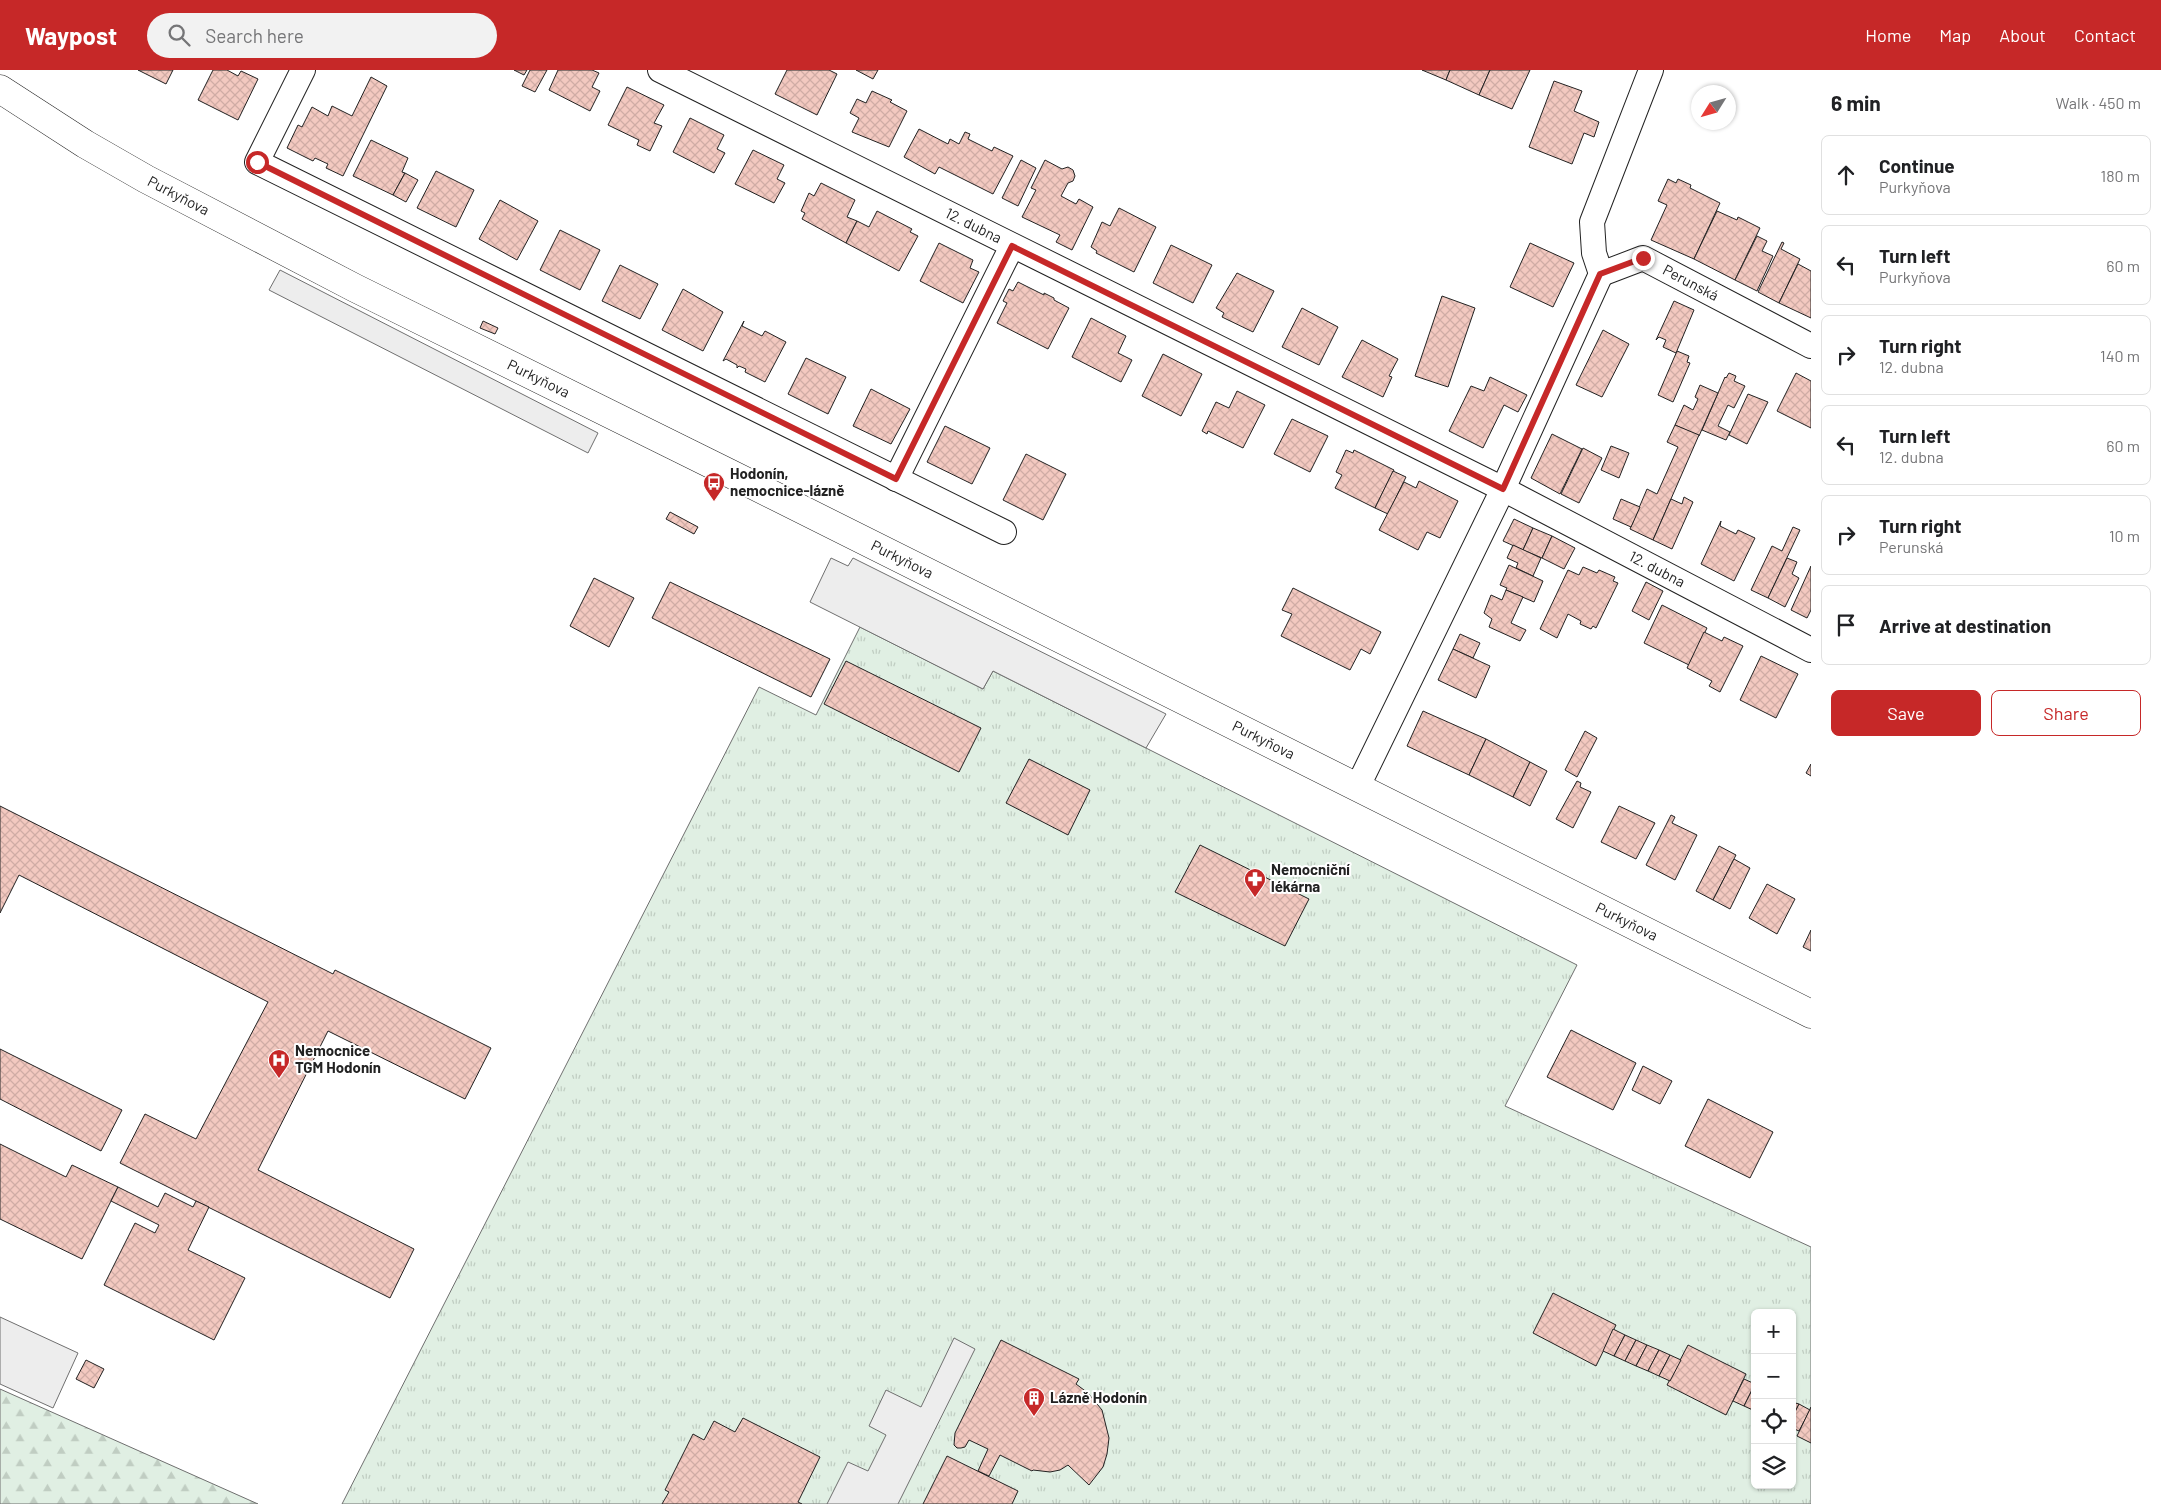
<!DOCTYPE html>
<html lang="en">
<head>
<meta charset="utf-8">
<style>
  body { margin:0; font-family:Barlow,sans-serif; background:#f2f2f2; color:#202124 }
  .controls { position:absolute; right:15px; bottom:15px; display:grid; overflow:hidden; border-radius:8px; box-shadow:0 1px 4px #0004 }
  .controls button { width:45px; height:45px; display:grid; place-items:center; padding:0; border:0; border-bottom:1px solid #e0e0e0; background:#fff; color:#202124; font:25px sans-serif }
  .compass { position:absolute; left:1691px; top:15px; width:45px; height:45px; border-radius:50%; background:#fff; box-shadow:0 1px 4px #0004; rotate:233deg }
  .stop { position:absolute; width:15px; height:15px; margin:-11px; border:4px solid #c62828; border-radius:50%; background:#fff }
  .stop.end { background:#c62828; border-color:#fff; box-shadow:0 1px 5px #0008 }
  .list { margin:0; padding:0; list-style:none }
  h2 { display:flex; justify-content:space-between; align-items:center; height:65px; margin:0; padding:0 20px; font-size:21px }
  h2 small { font-size:16px; font-weight:400; color:#757577 }
  .list li { display:grid; grid-template-columns:32px 1fr auto; gap:15px; align-items:center; box-sizing:border-box; height:80px; margin:0 10px 10px; padding:0 10px; border:1px solid #e0e0e0; border-radius:8px }
  .list b { display:block; font-size:19px; white-space:nowrap }
  .list p { margin:0; font-size:16px; white-space:nowrap; color:#757577 }
  .list em { font-size:16px; font-style:normal; color:#757577 }
  .actions { display:flex; gap:10px; padding:15px 20px }
  .actions a { flex:1; padding:11px 0; border:1px solid #c62828; border-radius:8px; text-align:center; font-size:18px; color:#c62828 }
  .actions .main { background:#c62828; color:#fff }
  .icon { flex:none; width:28px; height:28px; fill:none; stroke:currentColor; stroke-width:2; stroke-linecap:round; stroke-linejoin:round }
  .map { position:relative; flex:none; width:1811px; height:1434px; overflow:hidden }
  header { display:flex; align-items:center; gap:30px; box-sizing:border-box; height:70px; padding:0 25px; background:#c62828; color:#fff }
  header strong { font-size:24px }
  nav { display:flex; gap:28px; margin-inline-start:auto; font-size:18px }
  .search { width:350px; height:45px; background:#f2f2f2; display:flex; align-items:center; gap:12px; box-sizing:border-box; padding:0 18px; border-radius:28px; color:#757577; font-size:19px }
  main { display:flex }
  aside { flex:1; background:#fff }
  .map>svg:first-child { display:block }
</style>
</head>
<body>
<header>
<strong>Waypost</strong>
<div class="search"><svg class="icon" aria-label="search" viewBox="0 0 24 24"><circle cx="10" cy="10" r="6"/><path d="M15 15l6 6"/></svg>Search here</div>
<nav><a>Home</a><a>Map</a><a>About</a><a>Contact</a></nav>
</header>
<main>
<div class="map">
<svg width="1811" height="1434" viewBox="0 0 1811 1434">
  <defs>
    <pattern id="forest-firs" width="22" height="20" patternUnits="userSpaceOnUse" patternTransform="scale(1.25)"><rect width="22" height="20" fill="#e0efe3"/><path d="M5 1l3.5 6h-7zM16 11l3.5 6h-7z" fill="#c0cdc2"/></pattern>
    <pattern id="park-tufts" width="24" height="20" patternUnits="userSpaceOnUse" patternTransform="scale(1.25)"><rect width="24" height="20" fill="#e0efe3"/><path d="M3 7l-1-3M5 7V3M7 7l1-3M15 17l-1-3M17 17v-4M19 17l1-3" fill="none" stroke="#c0cdc2"/></pattern>
    <pattern id="building-cross-hatch" width="8" height="8" patternUnits="userSpaceOnUse" patternTransform="scale(1.25)"><rect width="8" height="8" fill="#f3c9c0"/><path d="M0 0l8 8M0 8l8-8" fill="none" stroke="#d0aca5"/></pattern>
  </defs>
  <rect width="100%" height="100%" fill="#fff"/>
  <!-- forest -->
  <path fill="url(#forest-firs)" stroke="#6f6f6f" d="M0,1319l258,115h-258z"/>
  <!-- park -->
  <path fill="url(#park-tufts)" stroke="#6f6f6f" fill-rule="evenodd" d="M860,557l123,62 10,-18 584,294 -72,141 306,141v257h-1469l417,-817 57,28zM1755,1243h37v172h-37z"/>
  <!-- parking -->
  <g fill="#ededed" stroke="#6f6f6f">
    <path d="M280,200l318,163 -10,20 -319,-163z"/>
    <path d="M831,488l17,8 5,-8 313,156 -20,34 -153,-77 -10,18 -173,-87z"/>
    <path d="M0,1247l78,36 -25,55 -53,-24z"/>
    <path d="M954,1268l21,11 -77,155h-71l21,-42 20,9 18,-36 -17,-9 17,-36 35,17z"/>
  </g>
  <!-- building -->
  <g fill="url(#building-cross-hatch)" stroke="#222">
    <path d="M138,0h35l-7,14z"/>
    <path d="M213,0h14l11,6 3,-5 17,8 -20,41 -40,-20z"/>
    <path d="M514,0h13l-3,5z"/>
    <path d="M530,0h17l-12,22 -13,-6z"/>
    <path d="M558,0h34l7,3 -7,14 8,4 -10,20 -41,-21z"/>
    <path d="M787,0h42l8,4 -20,41 -42,-21z"/>
    <path d="M856,0h22l-5,9z"/>
    <path d="M1422,0h28l-4,10z"/>
    <path d="M1450,0h40l-11,25 -33,-15z"/>
    <path d="M1490,0h40l-18,39 -33,-14z"/>
    <path d="M371,7l16,9 -44,90 -17,-8 2,-4 -13,-6 -2,3 -26,-13 11,-23 4,2 10,-20 16,9 4,-10 20,10z"/>
    <path d="M1554,11l28,10 -8,20 25,11 -5,15 -10,-4 -12,31 -43,-17z"/>
    <path d="M627,17l37,18 -10,18 8,3 -12,25 -13,-6 2,-5 -31,-15z"/>
    <path d="M872,21l20,9 -2,2 17,9 -18,36 -37,-15 7,-14 -9,-5 7,-14 9,4z"/>
    <path d="M690,48l34,17 -7,14 8,4 -11,20 -41,-21z"/>
    <path d="M919,59l29,15 2,-5 9,5 6,-12 5,2 -2,5 24,12 2,-4 19,9 -20,38 -54,-27 -4,7 -31,-17z"/>
    <path d="M371,70l37,18 -6,14 3,1 -12,22 -40,-19z"/>
    <path d="M753,80l31,15 -7,14 8,4 -11,20 -39,-19z"/>
    <path d="M1021,90l15,8 -18,38 -16,-8z"/>
    <path d="M1045,90l17,9 6,-2 5,3 2,6 -2,5 -5,2 -7,13 15,8 3,-5 14,8 -21,43 -16,-8 4,-7 -38,-18 14,-27 -5,-2z"/>
    <path d="M436,101l38,19 -18,37 -39,-19z"/>
    <path d="M405,103l13,7 -12,22 -13,-7z"/>
    <path d="M1668,109l8,4 2,-4 13,6 -1,3 30,15 -26,56 -43,-19 16,-35 -9,-4z"/>
    <path d="M821,113l34,17 -8,17 10,4 -11,22 -44,-24 3,-6 -4,-2 8,-18 5,3z"/>
    <path d="M500,130l38,21 -21,39 -38,-21z"/>
    <path d="M1119,138l37,19 -22,45 -38,-19 1,-2 -6,-4 11,-25 8,4z"/>
    <path d="M877,141l35,18 -2,3 8,4 -19,35 -53,-28 11,-22 12,6z"/>
    <path d="M1717,141l20,9 1,-3 22,11 -25,52 -41,-21z"/>
    <path d="M560,160l40,20 -20,40 -40,-20z"/>
    <path d="M1757,166l10,5 -5,10 11,5 -16,35 -22,-11z"/>
    <path d="M1782,172l2,1 -3,6 19,10 -21,44 -21,-11z"/>
    <path d="M939,173l34,17 -3,8 9,4 -16,31 -43,-22z"/>
    <path d="M1530,173l44,20 -21,44 -43,-20z"/>
    <path d="M1171,175l41,20 -19,38 -40,-20z"/>
    <path d="M1798,194l13,7v47l-32,-15z"/>
    <path d="M620,195l38,19 -18,35 -38,-18z"/>
    <path d="M1237,203l37,18 -21,41 -31,-15 2,-4 -8,-5z"/>
    <path d="M1018,212l26,13v-2l10,5v2l15,8 -21,41 -51,-26 10,-20 -4,-2 6,-12 4,2z"/>
    <path d="M683,219l40,23 -20,39 -41,-21z"/>
    <path d="M1442,226l33,12 -27,79 -33,-11z"/>
    <path d="M1674,231l20,9 -18,43 -13,-6 3,-7 -7,-3 -3,3z"/>
    <path d="M1302,238l36,19 -19,38 -37,-18z"/>
    <path d="M1091,248l35,18 -8,17 14,7 -11,22 -49,-25z"/>
    <path d="M483,251l15,7 -3,6 -15,-6z"/>
    <path d="M744,251l-2,5 20,10 3,-5 21,11 -21,40 -20,-10 1,-3 -7,-3 -2,2v-3l-11,-6 -3,2z"/>
    <path d="M1603,260l26,14 -27,53 -26,-12z"/>
    <path d="M1362,270l36,19 -9,17 3,1 -9,20 -41,-20z"/>
    <path d="M1677,281l12,5 -2,6 3,1 -17,39 -15,-7z"/>
    <path d="M1163,284l39,20 -21,42 -39,-20z"/>
    <path d="M806,288l40,19 -18,37 -40,-20z"/>
    <path d="M1729,303l7,3 -2,5 11,5 -11,22 -6,-3 -10,21 12,6 -4,8 -24,-10 23,-53 1,1z"/>
    <path d="M1796,303l15,8v47l-34,-17z"/>
    <path d="M1490,307l37,18 -9,17 -14,-7 -21,43 -34,-17 22,-45 13,5z"/>
    <path d="M1700,315l18,8 -19,43 -24,-11 9,-20 9,5 5,-11 -3,-2z"/>
    <path d="M871,319l39,20 -19,35 -38,-18z"/>
    <path d="M1237,321l28,14 -22,43 -35,-17 -1,3 -5,-3 14,-29 13,6z"/>
    <path d="M1748,324l20,8 -21,42 -18,-9z"/>
    <path d="M1292,349l36,17 -18,36 -36,-18z"/>
    <path d="M1675,355l24,10 -46,105 -23,-11 17,-40 10,5 21,-47 -11,-5z"/>
    <path d="M945,356l45,22 -18,36 -45,-22z"/>
    <path d="M1552,364l30,15 -22,45 -29,-16z"/>
    <path d="M1611,376l18,7 -10,25 -18,-8z"/>
    <path d="M1583,378l19,10 -23,45 -18,-9z"/>
    <path d="M1346,380l7,3 1,-3 40,20 -19,38 -40,-20 7,-13 -6,-3z"/>
    <path d="M1026,384l40,20 -23,46 -40,-20z"/>
    <path d="M1393,401l13,6 -18,37 -13,-6z"/>
    <path d="M1419,411l39,20 -18,37 -13,-6 -9,18 -39,-20 25,-48 12,6z"/>
    <path d="M1684,427l9,5 -21,47 -19,-9 18,-41 11,5z"/>
    <path d="M1621,429l19,8 -9,20 -18,-8z"/>
    <path d="M670,442l28,15 -4,7 -28,-15z"/>
    <path d="M1514,449l19,9 -10,22 -20,-9z"/>
    <path d="M1721,451l-1,5 16,8 2,-4 17,8 -21,43 -33,-17z"/>
    <path d="M1793,457l7,3 -32,68 -17,-8 21,-44 10,5z"/>
    <path d="M1533,458l19,8 -10,22 -19,-8z"/>
    <path d="M1552,466l23,12 -11,21 -22,-11z"/>
    <path d="M1513,475l28,13 -8,18 -17,-8 2,-5 -11,-5z"/>
    <path d="M1787,488l10,4 -5,12 7,4 -14,29 -17,-9z"/>
    <path d="M1509,495l34,16 -9,21 -28,-12 1,-2 -7,-3z"/>
    <path d="M1811,496v44l-4,8 -16,-8z"/>
    <path d="M1583,497l14,6 2,-3 16,7 -2,4 5,2 -22,45 -3,-2 -2,3 -11,-5 1,-3 -13,-7 -11,24 -17,-9 28,-59 11,5z"/>
    <path d="M594,508l40,20 -25,49 -39,-21z"/>
    <path d="M670,512l160,77 -19,38 -159,-79z"/>
    <path d="M1646,512l17,9 -14,29 -17,-9z"/>
    <path d="M1293,518l88,44 -11,22 -9,-5 -11,21 -69,-34 11,-22 -10,-4z"/>
    <path d="M1506,520l17,7 -12,26 15,7 -6,11 -31,-14 3,-8 -8,-6 7,-18 11,5z"/>
    <path d="M1662,535l45,23 -18,37 -45,-22z"/>
    <path d="M1704,562l18,9 2,-4 19,9 -23,46 -11,-6 3,-5 -25,-13z"/>
    <path d="M1460,564l20,9 -7,15 -20,-9z"/>
    <path d="M1453,579l37,17 -14,32 -38,-18z"/>
    <path d="M1761,586l37,18 -22,44 -36,-18z"/>
    <path d="M846,591l135,67 -22,44 -135,-68z"/>
    <path d="M1423,641l63,28 -17,36 -62,-29z"/>
    <path d="M1585,661l12,7 -20,39 -12,-7z"/>
    <path d="M1486,669l44,23 -17,35 -44,-22z"/>
    <path d="M1029,689l61,31 -22,45 -62,-32z"/>
    <path d="M1530,692l17,9 -17,35 -17,-9z"/>
    <path d="M1811,694v12l-5,-3z"/>
    <path d="M1577,711l4,2 -1,4 11,5 -18,36 -17,-9z"/>
    <path d="M0,736l333,168 2,-4 156,78 -26,51 -137,-68 -70,139 156,79 -24,49 -270,-135 25,-49 51,25 72,-137 -249,-127 -19,38z"/>
    <path d="M1619,736l36,17 -19,36 -35,-17z"/>
    <path d="M1671,745l4,2 -3,6 25,12 -22,45 -29,-15z"/>
    <path d="M1200,775l109,54 -24,47 -110,-54z"/>
    <path d="M1719,776l17,9 -23,45 -17,-9z"/>
    <path d="M1734,789l16,9 -20,41 -17,-9z"/>
    <path d="M1767,814l28,15 -18,35 -28,-16z"/>
    <path d="M1811,860v21l-8,-4z"/>
    <path d="M1571,960l65,33 -23,47 -66,-33z"/>
    <path d="M0,979l122,61 -21,41 -101,-52z"/>
    <path d="M1643,996l29,15 -12,23 -28,-14z"/>
    <path d="M1708,1029l65,33 -23,46 -65,-32z"/>
    <path d="M0,1074l66,33 6,-12 46,22 -36,72 -82,-40z"/>
    <path d="M118,1117l40,20 7,-14 28,14 3,-6 13,6 -21,43 57,28 -31,62 -110,-55 31,-62 20,10 4,-8 -48,-24z"/>
    <path d="M1553,1223l63,32 -20,41 -63,-33z"/>
    <path d="M1613,1259l12,6 -11,21 -11,-5z"/>
    <path d="M1625,1265l11,5 -11,21 -11,-5z"/>
    <path d="M1001,1270l78,39 -3,5 12,9 14,17 7,28 -2,16 -4,13 -14,18 -21,-20 -8,5 -10,2 -17,-2 -1,1 -32,-16 -11,21 -11,-5 10,-22 -19,-9 -4,7 -4,1h-4l-3,-3 1,-12z"/>
    <path d="M1636,1270l11,5 -11,21 -11,-5z"/>
    <path d="M1647,1275l12,5 -11,21 -12,-5z"/>
    <path d="M1688,1275l58,29 -20,41 -59,-30z"/>
    <path d="M1659,1280l11,5 -11,21 -11,-5z"/>
    <path d="M1670,1285l11,5 -11,21 -11,-5z"/>
    <path d="M86,1290l18,9 -10,19 -18,-9z"/>
    <path d="M1744,1309l11,5 -11,22 -11,-5z"/>
    <path d="M1755,1314v27l-11,-5z"/>
    <path d="M1792,1332l7,2 -7,14z"/>
    <path d="M1799,1334l11,6 -11,21 -7,-3v-10z"/>
    <path d="M1811,1337v36l-14,-7z"/>
    <path d="M743,1348l77,39 -22,45 4,2h-140l7,-12 -4,-2 28,-56 11,6 10,-19 21,11z"/>
    <path d="M947,1386l71,35 -6,13h-89z"/>
  </g>
  <g fill="none" stroke-linecap="round" stroke-linejoin="round">
    <!-- street casing -->
    <g stroke="#222" stroke-width="26">
      <g id="street">
        <path d="M303,0l-46,92 747,370"/>
        <path id="s1" d="M660,0l843,419 308,161"/>
        <path id="s2" d="M1651,0l-59,152 2,31 7,21 42,-16 168,88"/>
        <path d="M896,409l116,-233"/>
        <path d="M1358,716l145,-297 98,-215"/>
      </g>
    </g>
    <!-- secondary casing -->
    <g stroke="#222" stroke-width="29">
      <g id="secondary">
        <path id="s3" d="M0,19l85,55 61,35 209,109 374,185 1082,541"/>
      </g>
    </g>
    <!-- street -->
    <use href="#street" stroke="#fff" stroke-width="24"/>
    <!-- secondary -->
    <use href="#secondary" stroke="#fff" stroke-width="28"/>
  </g>
  <g fill="none" stroke-linecap="round" stroke-linejoin="round">
    <!-- route -->
    <path stroke="#c62828" stroke-width="6" d="M257,92l639,317 116,-233 491,243 97,-215 43,-16"/>
  </g>
  <!-- icons -->
  <defs>
    <g id="bus-pin" transform="scale(1.125)"><path d="M0 17L-7.5 6A9.5 9.5 0 1 1 7.5 6Z" fill="#c62828" stroke="#fff"/><path d="M-5-6H5V4H4V6H2V4H-2V6H-4V4H-5ZM-3.5-4V0h7V-4ZM-3.5 1.2v1.5H-2V1.2ZM2 1.2v1.5H3.5V1.2Z" fill="#fff"/></g>
    <g id="pharmacy-pin" transform="scale(1.125)"><path d="M0 17L-7.5 6A9.5 9.5 0 1 1 7.5 6Z" fill="#c62828" stroke="#fff"/><path d="M-2-6h4v4h4v4h-4v4h-4v-4h-4v-4h4Z" fill="#fff"/></g>
    <g id="hospital-pin" transform="scale(1.125)"><path d="M0 17L-7.5 6A9.5 9.5 0 1 1 7.5 6Z" fill="#c62828" stroke="#fff"/><path d="M-5-5h3v3.5h4V-5h3V5h-3V1.5h-4V5h-3Z" fill="#fff"/></g>
    <g id="building-pin" transform="scale(1.125)"><path d="M0 17L-7.5 6A9.5 9.5 0 1 1 7.5 6Z" fill="#c62828" stroke="#fff"/><path d="M-4-6H4V6H1V3H-1V6H-4ZM-2.5-4.3h1.7v1.8h-1.7ZM.8-4.3h1.7v1.8H.8ZM-2.5-1h1.7V.8h-1.7ZM.8-1h1.7V.8H.8Z" fill="#fff"/></g>
  </defs>
  <g fill-rule="evenodd">
    <use href="#bus-pin" x="714" y="413"/>
    <use href="#pharmacy-pin" x="1255" y="809"/>
    <use href="#hospital-pin" x="279" y="990"/>
    <use href="#building-pin" x="1034" y="1328"/>
  </g>
  <g text-anchor="middle" stroke-width="4" stroke-linejoin="round" paint-order="stroke">
    <!-- street labels -->
    <g font-size="15" fill="#222" stroke="#fff">
      <text dy="5" stroke="none"><textPath href="#s3" startOffset="208">Purkyňova</textPath></text>
      <text dy="5" stroke="none"><textPath href="#s1" startOffset="350">12. dubna</textPath></text>
      <text dy="5" stroke="none"><textPath href="#s2" startOffset="315">Perunská</textPath></text>
      <text dy="5" stroke="none"><textPath href="#s3" startOffset="612">Purkyňova</textPath></text>
      <text dy="5" stroke="none"><textPath href="#s3" startOffset="1018">Purkyňova</textPath></text>
      <text dy="5" stroke="none"><textPath href="#s1" startOffset="1115">12. dubna</textPath></text>
      <text dy="5" stroke="none"><textPath href="#s3" startOffset="1422">Purkyňova</textPath></text>
      <text dy="5" stroke="none"><textPath href="#s3" startOffset="1828">Purkyňova</textPath></text>
    </g>
    <!-- poi labels -->
    <g font-size="15" font-weight="bold" fill="#222" stroke="#fff" text-anchor="start">
      <text x="730" y="409">Hodonín,<tspan x="730" dy="17">nemocnice-lázně</tspan></text>
      <text x="1271" y="805">Nemocniční<tspan x="1271" dy="17">lékárna</tspan></text>
      <text x="295" y="986">Nemocnice<tspan x="295" dy="17">TGM Hodonín</tspan></text>
      <text x="1050" y="1333">Lázně Hodonín</text>
    </g>
  </g>
</svg>
<div class="controls">
<button>+</button>
<button>−</button>
<button><svg class="icon" aria-label="locate" viewBox="0 0 24 24"><circle cx="12" cy="12" r="6"/><path d="M12 2v4M12 18v4M2 12h4M18 12h4"/></svg></button>
<button><svg class="icon" aria-label="layers" viewBox="0 0 24 24"><path d="M12 4l9 5-9 5-9-5zM3 14l9 5 9-5"/></svg></button>
</div>
<svg class="compass" viewBox="-18 -18 36 36"><path d="M0-13l5 13h-10z" fill="#e53935"/><path d="M0 13l5-13h-10z" fill="#757577"/></svg>
<div class="stop" style="left:257px;top:92px"></div>
<div class="stop end" style="left:1643px;top:188px"></div>
</div>
<aside>
<h2>6 min<small>Walk · 450 m</small></h2>
<ul class="list">
<li><svg class="icon" aria-label="ahead" viewBox="0 0 24 24"><path d="M12 20V5M6 11l6-6 6 6"/></svg><div><b>Continue</b><p>Purkyňova</p></div><em>180 m</em></li>
<li><svg class="icon" aria-label="left" viewBox="0 0 24 24"><path d="M17 20v-9H6M10 6l-5 5 5 5"/></svg><div><b>Turn left</b><p>Purkyňova</p></div><em>60 m</em></li>
<li><svg class="icon" aria-label="right" viewBox="0 0 24 24"><path d="M7 20v-9h11M14 6l5 5-5 5"/></svg><div><b>Turn right</b><p>12. dubna</p></div><em>140 m</em></li>
<li><svg class="icon" aria-label="left" viewBox="0 0 24 24"><path d="M17 20v-9H6M10 6l-5 5 5 5"/></svg><div><b>Turn left</b><p>12. dubna</p></div><em>60 m</em></li>
<li><svg class="icon" aria-label="right" viewBox="0 0 24 24"><path d="M7 20v-9h11M14 6l5 5-5 5"/></svg><div><b>Turn right</b><p>Perunská</p></div><em>10 m</em></li>
<li><svg class="icon" aria-label="arrive" viewBox="0 0 24 24"><path d="M6 21V4h12l-3 4 3 4H6"/></svg><div><b>Arrive at destination</b></div></li>
</ul>
<div class="actions"><a class="main">Save</a><a>Share</a></div>
</aside>
</main>
</body>
</html>
